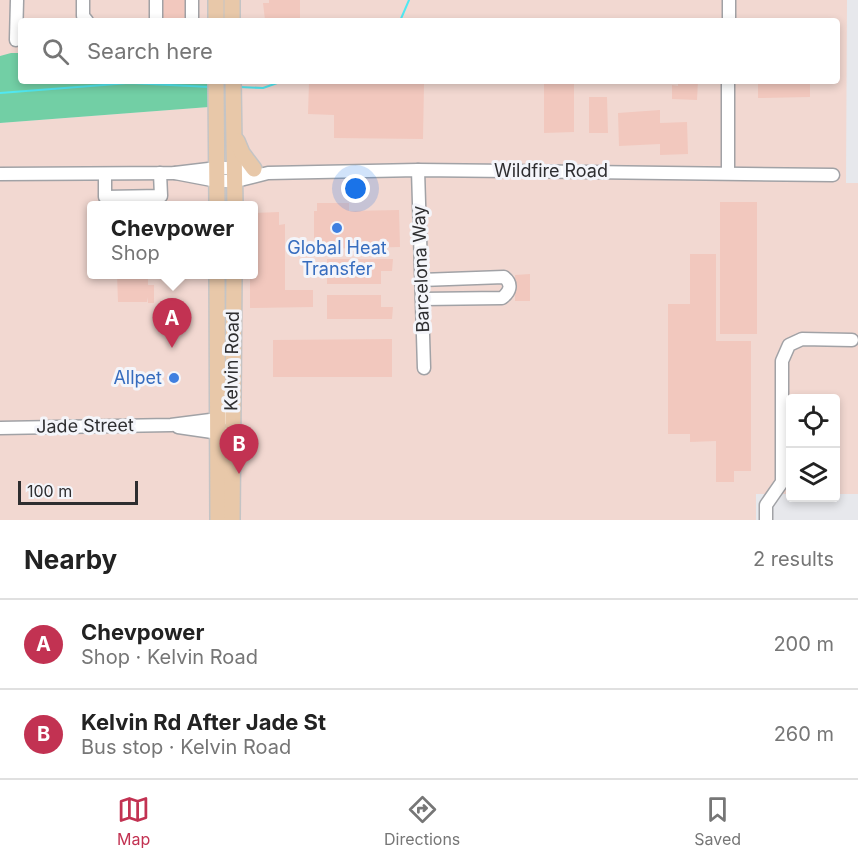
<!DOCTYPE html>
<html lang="en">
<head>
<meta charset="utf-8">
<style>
  body { margin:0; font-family:Inter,sans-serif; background:#f6f6f6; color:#222 }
  .controls { position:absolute; right:18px; bottom:18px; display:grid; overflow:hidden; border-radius:6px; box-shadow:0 3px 9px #0003 }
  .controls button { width:54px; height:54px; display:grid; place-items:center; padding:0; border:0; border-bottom:2px solid #e0e0e0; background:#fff; color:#222; font:30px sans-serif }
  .scale { position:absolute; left:18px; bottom:15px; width:120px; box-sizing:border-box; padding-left:6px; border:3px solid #2e2e30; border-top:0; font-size:16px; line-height:21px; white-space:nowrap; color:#2e2e30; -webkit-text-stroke:4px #f4f5fa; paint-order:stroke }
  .you { position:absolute; left:356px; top:189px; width:21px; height:21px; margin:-15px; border:4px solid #fff; border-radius:50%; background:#1a73e8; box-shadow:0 0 0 9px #1a73e833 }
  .badge { display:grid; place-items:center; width:39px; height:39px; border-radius:50%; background:#c23252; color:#fff; font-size:20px; font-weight:700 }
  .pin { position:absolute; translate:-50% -50px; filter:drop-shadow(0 2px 3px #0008) }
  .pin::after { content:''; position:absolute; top:32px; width:21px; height:18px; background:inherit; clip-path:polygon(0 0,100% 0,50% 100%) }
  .popup { position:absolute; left:87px; top:201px; width:171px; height:78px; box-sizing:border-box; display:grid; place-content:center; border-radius:6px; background:#fff; filter:drop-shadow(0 2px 4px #0005); font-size:20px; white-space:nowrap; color:#767676 }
  .popup b { font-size:22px; color:#222 }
  .popup::after { content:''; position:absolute; left:50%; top:100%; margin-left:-12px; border:12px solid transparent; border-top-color:#fff }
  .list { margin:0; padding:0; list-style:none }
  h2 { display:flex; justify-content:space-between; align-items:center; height:78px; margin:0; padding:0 24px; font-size:26px }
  h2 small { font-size:20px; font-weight:400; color:#767676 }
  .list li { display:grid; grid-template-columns:39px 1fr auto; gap:18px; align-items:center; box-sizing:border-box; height:90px; padding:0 24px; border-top:2px solid #e0e0e0 }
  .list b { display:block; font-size:22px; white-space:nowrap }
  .list p { margin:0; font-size:20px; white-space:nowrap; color:#767676 }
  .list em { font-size:20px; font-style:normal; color:#767676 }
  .icon { flex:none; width:33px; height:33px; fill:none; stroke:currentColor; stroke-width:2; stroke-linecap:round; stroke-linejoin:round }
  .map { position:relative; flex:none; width:858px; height:520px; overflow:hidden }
  .search { position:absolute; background:#fff; box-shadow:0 3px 9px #0003; left:18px; right:18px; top:18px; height:66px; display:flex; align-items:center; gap:15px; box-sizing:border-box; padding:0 21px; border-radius:6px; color:#767676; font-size:22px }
  .sheet { height:258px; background:#fff }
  nav { display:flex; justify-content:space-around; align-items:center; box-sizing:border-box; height:84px; border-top:2px solid #e0e0e0; background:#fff; font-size:16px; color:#767676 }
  nav a { display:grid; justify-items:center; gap:3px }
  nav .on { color:#c23252 }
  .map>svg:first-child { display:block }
</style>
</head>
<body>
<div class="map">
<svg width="858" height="520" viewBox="0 0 858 520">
  <rect width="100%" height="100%" fill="#e7e8ec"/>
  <!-- industrial -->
  <path fill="#f2d8d1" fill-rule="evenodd" d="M0,0h847l-1,183h12v311h-22v-96h-46v96h-34v26h-756v-397l208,-16 1,-26h628v-60h-816v32l-21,3zM91,206h162v68h-162z"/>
  <!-- green -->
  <path fill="#72cfa5" d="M11,53h10v28h188v26l-209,16v-67z"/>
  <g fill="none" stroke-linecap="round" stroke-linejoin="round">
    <!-- stream -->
    <g stroke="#51e8f1" stroke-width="2">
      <path d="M400,21l9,-21"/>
      <path d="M239,87l24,1 20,-7"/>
      <path d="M0,93l129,-10 81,4"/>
    </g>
  </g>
  <!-- building -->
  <g fill="#f2c8be">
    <path d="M160,0h27v21h-26z"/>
    <path d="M269,0h31v21l-35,-1 -2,-17h6z"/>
    <path d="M544,81h30v51l-30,1z"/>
    <path d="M678,81h20l-1,19 -25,-1v-14l6,1z"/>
    <path d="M758,81h52v16l-52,1z"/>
    <path d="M309,82l115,2 -1,55 -89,-1v-23l-26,-1z"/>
    <path d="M589,97h18l1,36h-19z"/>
    <path d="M660,110v13l27,-1 1,32 -28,1v-11l-41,2 -1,-33z"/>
    <rect x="720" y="202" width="37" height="132"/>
    <path d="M317,203h32v8l50,-1 1,37 -86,2v-38h3z"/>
    <path d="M279,212v13l6,-1v66h28v17l-63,1v-34h3v-61z"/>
    <path d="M690,254h26v87h35v130h-17v11h-18v-41l-26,1v-8h-22v-130h22z"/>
    <path d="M327,259h66l-1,12h-11v13h-54z"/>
    <path d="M117,274h31v11h6v18h-6v-6l-1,5h-29z"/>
    <path d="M530,274v27h-15v-26z"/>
    <path d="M327,295h54v12h12l-1,12h-65z"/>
    <path d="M392,339v38h-119v-37z"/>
  </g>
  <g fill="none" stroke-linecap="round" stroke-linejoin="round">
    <!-- minor casing -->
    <g stroke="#a1a2a6" stroke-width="15">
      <g id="minor">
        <path d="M83,0v16l4,5"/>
        <path d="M156,0v21"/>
        <path d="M192,21v-21"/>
        <path d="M729,21v-21"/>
        <path d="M16,40l1,-40"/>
        <path d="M418,170l6,198"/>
        <path d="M728,172v-91"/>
        <path d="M175,173l42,8h19l32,-8 150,-3 415,5"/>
        <path d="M0,174l175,-1 42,-5h26"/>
        <path d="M105,174v23l56,-1 -1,-23"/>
        <path d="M421,280l83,-3c9,7 6,15 -2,21l-80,1"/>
        <path d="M178,427l48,7"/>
        <path d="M0,428l171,-3 55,-7"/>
        <path d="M766,520v-15l16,-23v-121l7,-16 13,-6 50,1"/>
      </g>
    </g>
    <!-- major casing -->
    <g stroke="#c4c4c5" stroke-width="18">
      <g id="major">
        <path d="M216,0v21"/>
        <path d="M232,0v21"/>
        <path d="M216,81l1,125"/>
        <path d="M233,81l2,125"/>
        <path d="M237,141l5,12 12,16"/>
        <path d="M217,274l1,246"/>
        <path d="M232,520l2,-246"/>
      </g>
    </g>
    <!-- minor -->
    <use href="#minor" stroke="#fff" stroke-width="12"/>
    <!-- major -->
    <use href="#major" stroke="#e8c8a9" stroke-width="15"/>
  </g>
  <!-- markers -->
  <g fill="#3f7fe0" stroke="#f4f5fa" stroke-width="2">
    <circle cx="337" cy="228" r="6"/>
    <circle cx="174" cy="378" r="6"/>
  </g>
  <g text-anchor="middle" stroke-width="6" stroke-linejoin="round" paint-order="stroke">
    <!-- street labels -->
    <g font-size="18" fill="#2e2e30" stroke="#f4f5fa">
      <text x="551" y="177">Wildfire Road</text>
      <text transform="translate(421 269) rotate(-92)" y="6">Barcelona Way</text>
      <text transform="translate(232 361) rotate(-89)" y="6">Kelvin Road</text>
      <text transform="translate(85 426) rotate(-1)" y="6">Jade Street</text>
    </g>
    <!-- shop labels -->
    <g font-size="18" fill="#366cbe" stroke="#f4f5fa">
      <text x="337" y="254">Global Heat<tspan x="337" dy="21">Transfer</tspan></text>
      <text x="162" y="384" text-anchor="end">Allpet</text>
    </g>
  </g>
</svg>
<div class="controls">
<button><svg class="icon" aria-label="locate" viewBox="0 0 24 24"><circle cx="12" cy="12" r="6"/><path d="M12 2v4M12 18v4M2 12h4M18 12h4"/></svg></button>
<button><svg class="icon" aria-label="layers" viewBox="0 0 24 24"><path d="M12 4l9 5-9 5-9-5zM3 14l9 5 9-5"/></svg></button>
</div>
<div class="scale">100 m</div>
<div class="you"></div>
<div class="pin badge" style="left:172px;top:348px">A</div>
<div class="popup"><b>Chevpower</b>Shop</div>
<div class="pin badge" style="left:239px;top:474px">B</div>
<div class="search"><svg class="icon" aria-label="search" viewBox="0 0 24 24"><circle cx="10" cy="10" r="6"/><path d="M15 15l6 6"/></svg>Search here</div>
</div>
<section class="sheet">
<h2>Nearby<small>2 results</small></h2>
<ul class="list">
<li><span class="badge">A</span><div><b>Chevpower</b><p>Shop · Kelvin Road</p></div><em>200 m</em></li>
<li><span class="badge">B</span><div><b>Kelvin Rd After Jade St</b><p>Bus stop · Kelvin Road</p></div><em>260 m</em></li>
</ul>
</section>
<nav>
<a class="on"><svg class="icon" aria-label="map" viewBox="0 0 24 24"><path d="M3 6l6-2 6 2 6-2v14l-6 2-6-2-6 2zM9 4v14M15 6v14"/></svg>Map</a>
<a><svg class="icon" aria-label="directions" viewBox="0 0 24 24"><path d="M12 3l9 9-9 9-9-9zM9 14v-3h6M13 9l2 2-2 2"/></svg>Directions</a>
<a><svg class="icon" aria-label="saved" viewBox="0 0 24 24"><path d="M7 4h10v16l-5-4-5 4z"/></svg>Saved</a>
</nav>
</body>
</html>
